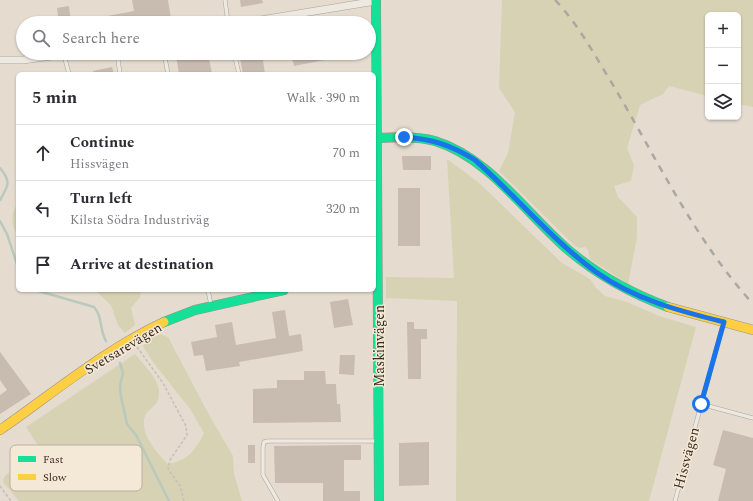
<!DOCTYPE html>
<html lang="en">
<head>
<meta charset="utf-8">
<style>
  body { margin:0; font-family:Spectral,serif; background:#f7f7f7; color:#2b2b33 }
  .controls { position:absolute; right:12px; top:12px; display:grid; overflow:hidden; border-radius:6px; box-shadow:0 1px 3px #0004 }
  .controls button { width:36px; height:36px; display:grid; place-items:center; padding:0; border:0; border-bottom:1px solid #e1e1e2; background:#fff; color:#2b2b33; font:20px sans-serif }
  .stop { position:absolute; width:12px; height:12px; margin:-9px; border:3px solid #1a73e8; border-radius:50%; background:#fff }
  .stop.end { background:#1a73e8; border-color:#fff; box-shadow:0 1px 4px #0008 }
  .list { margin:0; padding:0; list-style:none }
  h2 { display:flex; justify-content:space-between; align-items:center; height:52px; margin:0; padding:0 16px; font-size:17px }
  h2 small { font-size:13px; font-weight:400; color:#7c7c81 }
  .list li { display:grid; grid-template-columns:26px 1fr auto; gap:12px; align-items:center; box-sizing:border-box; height:56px; padding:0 16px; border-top:1px solid #e1e1e2 }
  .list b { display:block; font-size:15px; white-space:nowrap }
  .list p { margin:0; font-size:13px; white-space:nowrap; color:#7c7c81 }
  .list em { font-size:13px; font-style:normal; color:#7c7c81 }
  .icon { flex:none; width:22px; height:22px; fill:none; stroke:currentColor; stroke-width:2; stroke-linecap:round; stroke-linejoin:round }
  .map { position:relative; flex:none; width:753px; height:501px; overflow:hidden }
  .search { position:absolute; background:#fff; box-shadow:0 1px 3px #0004; left:16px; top:16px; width:360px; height:44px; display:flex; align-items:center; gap:10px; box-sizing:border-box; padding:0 14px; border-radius:22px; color:#7c7c81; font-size:15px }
  .panel { position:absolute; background:#fff; box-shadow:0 1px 3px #0004; left:16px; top:72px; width:360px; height:220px; border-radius:6px }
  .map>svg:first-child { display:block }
</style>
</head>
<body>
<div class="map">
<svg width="753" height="501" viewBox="0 0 753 501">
  <rect width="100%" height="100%" fill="#e5dccf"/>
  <!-- green -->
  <g fill="#d6d2b3">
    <path d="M502,0h251v107l-15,-3v-89h-30v81l-39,-10 -6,8 -23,11 -13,43 7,17 -3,16 -17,5 4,11 19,20v20l-9,47 -38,-25 -2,-9 -3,-3 -5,1 -5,-2 -76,-75 9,-18 7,-41 -16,-24z"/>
    <path d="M447,159l31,23 84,81 28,16 6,9 9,8 22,6 32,14 37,11 -47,174h-193l1,-200 -71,-3v-21l68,1z"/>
    <path d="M18,203v33c-7,-11 -8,-22 0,-33z"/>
    <path d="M60,290h81l-1,7 -9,11 4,17 -10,8 -7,-8 -7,-20 -14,-13z"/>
    <path d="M160,334l8,3 40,76 25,43 1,18 8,27h-223l-16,-19 1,-5 35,-30 -13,-20 109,-73c8,10 25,26 24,39 0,14 -10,14 -14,23 -6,16 12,38 23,48 19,-3 28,-14 36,-31l-14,-24 -37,-47 -10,-16 7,-7z"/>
  </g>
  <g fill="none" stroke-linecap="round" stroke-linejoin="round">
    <!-- stream -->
    <g stroke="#bac9be" stroke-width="2.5">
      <path d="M0,168c11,13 9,17 0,32"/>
      <path d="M0,221l7,13 11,33"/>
      <path d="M35,290l59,17c9,10 5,22 12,34"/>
      <path d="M120,363l3,10 -3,13 1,11 6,27 9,11 33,66"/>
    </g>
  </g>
  <!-- building -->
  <g fill="#c8bbb0">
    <path d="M132,0h36l3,19 -20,4h-64l-1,-3 48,-9z"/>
    <path d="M240,0h22l1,3 -22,4z"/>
    <path d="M69,6l2,17h-12l-2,-15z"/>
    <path d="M193,53h15l4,21h-33l-3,-18z"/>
    <path d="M239,53h23l3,21h-22z"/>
    <path d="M291,53h53l1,3 -51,10z"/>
    <path d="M112,67l2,7h-21v-3z"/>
    <path d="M402,156h29v14h-28z"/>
    <rect x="398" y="188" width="22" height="58"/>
    <path d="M348,299l5,26 -19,3 -4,-26z"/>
    <path d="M285,310l4,26 12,-2 2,17 -64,11 1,4 -34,5 -3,-16 -9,1 -3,-14 26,-5 -2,-12 17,-3 4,23 40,-7 -4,-26z"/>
    <path d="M407,322h7v7h13v10h-6v40h-13z"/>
    <path d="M0,352l31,42 -31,20v-19l7,-5 -7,-10z"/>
    <path d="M340,355h15l-1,20 -15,-1z"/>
    <path d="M304,371h21l1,13h10l1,20h3l1,18 -88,1v-34l24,-1v-8h27z"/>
    <path d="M723,430l30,8v63h-35l8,-32 -13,-4z"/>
    <path d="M429,442v43l-30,1v-43z"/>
    <rect x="248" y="445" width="7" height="18"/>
    <path d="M361,445v15h-17v31h16v10h-37v-18h-48l-1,-37z"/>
  </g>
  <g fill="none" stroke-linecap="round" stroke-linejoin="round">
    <!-- lane casing -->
    <g stroke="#aaa298" stroke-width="4.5">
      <g id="lane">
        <path d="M225,0l3,23"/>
        <path d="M117,53l3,21"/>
        <path d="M164,53l4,21"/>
        <path d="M234,53l5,21"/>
        <path d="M64,55l5,19"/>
        <path d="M208,290l3,15"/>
        <path d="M701,404l52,14"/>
        <path d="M278,501l-15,-26v-28l1,-5 4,-1h110"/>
        <path d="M675,501l48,-177"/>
      </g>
    </g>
    <!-- street casing -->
    <g stroke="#aaa298" stroke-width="8">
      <g id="street">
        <path d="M242,23l134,-22"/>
        <path d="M0,60h23l50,-7"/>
      </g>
    </g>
    <!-- fast casing -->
    <g stroke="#9a9188" stroke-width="10">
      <g id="fast">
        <path d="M376,0l3,501"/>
        <path d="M377,138c19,-1 39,-2 58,3 53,16 90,71 131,107 30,26 64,45 102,59"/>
        <path d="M164,322l31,-12 89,-20"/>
      </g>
    </g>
    <!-- slow casing -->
    <g stroke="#9a9188" stroke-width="10">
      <g id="slow">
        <path d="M668,307l85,23"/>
        <path d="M0,430c52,-36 107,-82 164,-108"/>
      </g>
    </g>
    <!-- path -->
    <g stroke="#c6bfb7" stroke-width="1.5" stroke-dasharray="3 2" stroke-linecap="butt">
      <path d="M137,347l26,36 23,43 1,9 -17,25 -2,9 12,17 4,15"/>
      <path d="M0,486l11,15"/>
    </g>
    <!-- lane -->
    <use href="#lane" stroke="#ede8e0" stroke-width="3.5"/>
    <!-- street -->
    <use href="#street" stroke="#ede8e0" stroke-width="7"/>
    <!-- fast -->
    <use href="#fast" stroke="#16e098" stroke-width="9"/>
    <!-- slow -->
    <use href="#slow" stroke="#ffcf43" stroke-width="9"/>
    <!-- rail -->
    <path stroke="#aca7a1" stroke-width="2.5" stroke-dasharray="7 7" stroke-linecap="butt" d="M555,0c24,25 40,56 58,85 44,74 82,155 140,219"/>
  </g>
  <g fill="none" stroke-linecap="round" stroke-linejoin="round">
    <!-- route -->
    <path stroke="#1a73e8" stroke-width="5" d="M404,137c28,2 47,8 71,23 42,37 77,80 121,112 38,27 83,39 128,50l-23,82"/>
  </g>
  <g text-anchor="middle" stroke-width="3" stroke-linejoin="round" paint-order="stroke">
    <!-- street labels -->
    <g font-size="14" fill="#392a20" stroke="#f4e9d7">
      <text transform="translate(379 346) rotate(-90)" y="5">Maskinvägen</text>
      <text transform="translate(123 348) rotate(-31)" y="5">Svetsarevägen</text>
      <text transform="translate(686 458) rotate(-75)" y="5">Hissvägen</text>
    </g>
  </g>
  <!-- legend -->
  <rect x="10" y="445" width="132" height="46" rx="6" fill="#f4e9d7" stroke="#bcb0a0" stroke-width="1"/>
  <rect x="18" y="456" width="18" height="6" fill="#16e098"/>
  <rect x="18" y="474" width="18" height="6" fill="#ffcf43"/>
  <g font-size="11" fill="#392a20">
    <text x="43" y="463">Fast</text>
    <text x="43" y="481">Slow</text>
  </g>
</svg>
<div class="controls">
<button>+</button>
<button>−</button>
<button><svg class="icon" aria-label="layers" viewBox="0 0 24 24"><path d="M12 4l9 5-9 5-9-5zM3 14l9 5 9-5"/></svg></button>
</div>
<div class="stop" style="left:701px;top:404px"></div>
<div class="stop end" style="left:404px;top:137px"></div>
<div class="search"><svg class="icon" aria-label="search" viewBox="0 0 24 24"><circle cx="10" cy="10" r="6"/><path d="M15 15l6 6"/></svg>Search here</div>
<section class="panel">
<h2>5 min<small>Walk · 390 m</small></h2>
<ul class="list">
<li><svg class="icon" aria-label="ahead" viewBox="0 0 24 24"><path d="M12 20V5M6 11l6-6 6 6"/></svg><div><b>Continue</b><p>Hissvägen</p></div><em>70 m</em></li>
<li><svg class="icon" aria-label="left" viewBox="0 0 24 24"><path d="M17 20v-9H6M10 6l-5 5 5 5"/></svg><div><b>Turn left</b><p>Kilsta Södra Industriväg</p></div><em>320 m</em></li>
<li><svg class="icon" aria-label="arrive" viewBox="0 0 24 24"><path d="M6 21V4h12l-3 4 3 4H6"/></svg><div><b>Arrive at destination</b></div></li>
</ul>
</section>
</div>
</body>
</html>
